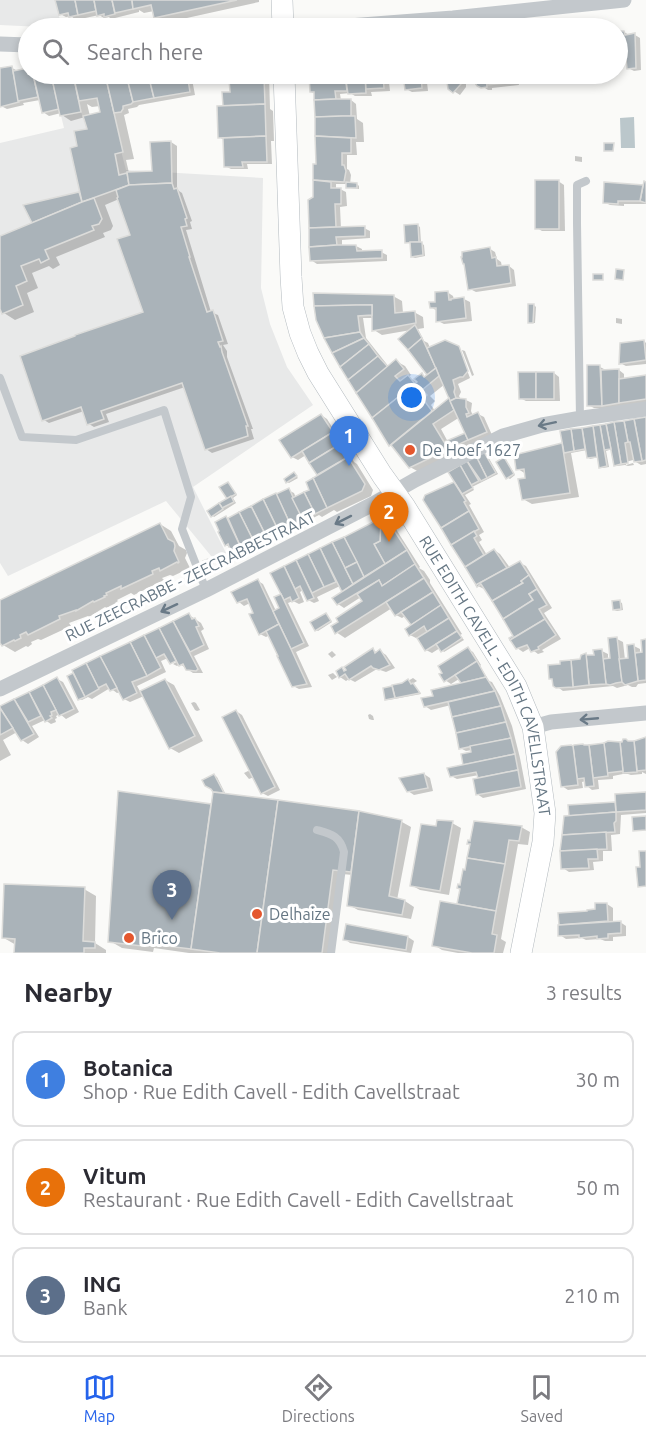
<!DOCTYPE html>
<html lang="en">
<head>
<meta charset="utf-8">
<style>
  body { margin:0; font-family:Ubuntu,sans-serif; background:#f2f2f3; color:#2b2b33 }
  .you { position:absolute; left:412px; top:398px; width:21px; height:21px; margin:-15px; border:4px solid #fff; border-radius:50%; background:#1a73e8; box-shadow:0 0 0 9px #1a73e833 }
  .badge { display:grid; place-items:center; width:39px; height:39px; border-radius:50%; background:#2563eb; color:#fff; font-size:20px; font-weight:700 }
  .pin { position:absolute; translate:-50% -50px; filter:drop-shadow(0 2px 3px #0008) }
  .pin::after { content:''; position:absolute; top:32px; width:21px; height:18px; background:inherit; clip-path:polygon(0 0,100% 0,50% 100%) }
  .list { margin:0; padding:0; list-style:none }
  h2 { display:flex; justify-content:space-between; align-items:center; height:78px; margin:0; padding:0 24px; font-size:26px }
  h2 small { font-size:20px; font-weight:400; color:#7c7c81 }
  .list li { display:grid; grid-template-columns:39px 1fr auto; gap:18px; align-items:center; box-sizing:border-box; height:96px; margin:0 12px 12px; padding:0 12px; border:2px solid #e1e1e2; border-radius:12px }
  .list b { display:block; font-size:22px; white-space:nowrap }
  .list p { margin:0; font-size:20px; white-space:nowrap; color:#7c7c81 }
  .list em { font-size:20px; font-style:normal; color:#7c7c81 }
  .icon { flex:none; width:33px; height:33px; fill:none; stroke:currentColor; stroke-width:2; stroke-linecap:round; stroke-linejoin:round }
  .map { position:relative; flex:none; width:646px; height:953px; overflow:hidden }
  .search { position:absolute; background:#fff; box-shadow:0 3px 9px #0003; left:18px; right:18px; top:18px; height:66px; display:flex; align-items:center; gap:15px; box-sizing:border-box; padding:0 21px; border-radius:33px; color:#7c7c81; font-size:22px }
  .sheet { height:402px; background:#fff }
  nav { display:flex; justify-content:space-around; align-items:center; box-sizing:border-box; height:84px; border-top:2px solid #e1e1e2; background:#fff; font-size:16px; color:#7c7c81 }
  nav a { display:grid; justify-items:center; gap:3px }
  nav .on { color:#2563eb }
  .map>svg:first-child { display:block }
</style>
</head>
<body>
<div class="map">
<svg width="646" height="953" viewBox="0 0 646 953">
  <rect width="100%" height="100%" fill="#fafaf8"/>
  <!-- built -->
  <g fill="#e8e9e9">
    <path d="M0,0h55l7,28 -62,-3z"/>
    <path d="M51,74h22l8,38 10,30 27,-3 8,31 137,8 -2,110 9,36 17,43 26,38 -120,82 35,70 -12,5 -50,-61 -158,75 -8,-13v-420l64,-15z"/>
  </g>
  <!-- water -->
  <path fill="#bbc7cb" d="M634,117l1,31h-14l-1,-30z"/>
  <!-- shadow -->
  <g fill="#0003" fill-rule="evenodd">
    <path d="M57,0h202v2l-95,21 -8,-6 -2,-6 -10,2 -5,-3v2l-28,7 -2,-2 -5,1 -5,-3 -23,5 -5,-4 -5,1 -6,-3z"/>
    <path d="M624,32l5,3h6l5,3 1,32 -7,1 -6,-3v-6l-10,1v-30z"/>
    <path d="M12,68l6,3 10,-2v5h163l4,21 -56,10 -2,2 -9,2 1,4 -5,2 10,44 -8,1 3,13 24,-1 -1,-29 19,-1 6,4v42l2,3 3,2 10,28 -2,1 2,7 -6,1 25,82 7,3 10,29 -5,1 4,6v6l26,72h-2l3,10 -42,14 -6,-4 -21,-62 -79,27 3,8 -15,5 -5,-3 -5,-13 -35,12 -5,-3 101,-107 -13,-77 -13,-37 -14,6 8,21 -2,4 -8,3 2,4 -49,20 4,8 -7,4 -4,-3 -17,7 6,15 -11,5 7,19 -19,8 -11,-7 -4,-4v-72l34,-14 45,-29 3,1 -3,-48 9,-17 -3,-13 -14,4 -9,-6 -1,-2 -12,3 -6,-4 -3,-12 -17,3 1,2 -17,4 -6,-3 -1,-36zM87,104l5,3 8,-1 2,7 -12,3z"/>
    <path d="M218,74h51l1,35 3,2 1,30h-3l1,23h-25l1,5h-17l-6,-3 -1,-26 -5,-3 12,-44v-12h-7l-6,-3z"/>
    <path d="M311,74h115l2,17 -16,1 -6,-3 -1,-8 -16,1 1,9 -19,1 1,4h-17l-5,-3 -10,1 1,6h10l5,4 1,15 6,4 1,19h-8l1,13h-10v14l2,1 2,5 -1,9h7l2,2v3l-9,-1 -3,-1v-3h-11v5h4l6,3 1,14 -7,1 1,22 23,-1 6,3v7l-28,2v7l14,-1 6,3v3h19l6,3v6l-70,3 -6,-4 -1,-59 5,-3 -1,-32h4l4,-29 -5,-2 -1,-41 -5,-2z"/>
    <path d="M447,74h86v4l-15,1 1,6 -27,3v2h-4l-6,-4 -6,-9h-4l1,3 -7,1v6l-6,8 -11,-7z"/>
    <path d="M550,74h25l1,8 -20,2 -5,-3z"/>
    <path d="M575,156l7,1v5l-7,-1z"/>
    <path d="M558,181l6,4 1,46h-23l-5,-3z"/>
    <path d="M605,183l39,3 2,-3v21h-22v2l-14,-1 -6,-3z"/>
    <path d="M417,225l3,2 1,16 3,2 1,11 -10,2 -3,-1 -1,-14 -5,-1z"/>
    <path d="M490,249l5,3 2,7 4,3 1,5 7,-1 5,4 2,16 -40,6 -6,-3z"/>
    <path d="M447,292l6,4 1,4 10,-1 6,3 2,19 -28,3 -6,-3 -1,-10 -6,-4 6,-4z"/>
    <path d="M393,296l9,5 1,12 11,-1 9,5 1,11 -6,1 6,12 4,2 2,5 28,-1 12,31 -12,6 3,8 -2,4 2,4h5l6,3 -1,8 2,5 5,-2 6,3 8,18 -73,37 -9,-5 -15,-19 -5,-3 -73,-126zM365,312l9,2v16l8,5 29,-5 18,45 -3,2 -4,-2 -2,9 -12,-7 3,-2 -6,-9 -9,-5 -7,6 -23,-29 -3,-20h11zM445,384l6,14 -16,13 -4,-6 4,-4 -5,-5zM460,417l9,20 -21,5 -7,-13z"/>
    <path d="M534,305l2,2 -1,16h-3l-3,-1z"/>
    <path d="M616,318l6,1v5l-6,-1z"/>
    <path d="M644,341l2,2v21l-20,2 -6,-3z"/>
    <path d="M462,350l3,1 9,24 -2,1z"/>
    <path d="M600,367l6,3h13l5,4v6l22,-3v26l-38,5h-14l-6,-3z"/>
    <path d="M554,373l5,4 1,24h-34l-6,-3z"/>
    <path d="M321,415l6,4 27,43 3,2 16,26 -2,6 -34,16 -3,-2 -12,7 -3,-2 -12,6 1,2 -69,34 -6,-3 -2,-6 -5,-3v-28l3,2 59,-29 6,3 2,5 15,-8 9,-15 -14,-20 -8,5 -6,-3z"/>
    <path d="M646,419v45l-5,1 -5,-3 -1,-2h-2l-7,2v3l7,-2 1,2 -6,1 -3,-1 -8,1 -2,-1 -3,-16 -6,2 3,16 -6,1 -2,-1 -2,-10 -9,2 -2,-2 -1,-7 -16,3 8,44 -47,7 -9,-5 4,-20 -1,-5 -8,-5 43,-25 3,2 -2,-14z"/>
    <path d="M484,453l3,2 11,19 -26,13 2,3 -9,5 6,9 -2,1 15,27 -5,3 3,5 -3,2 8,13 7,-5 6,4 11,15 9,-6 6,3 26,42 -8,5 17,26 -19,11 2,2 -6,2 -8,-6 -7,4 -6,-4 -2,-12 -30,-48 -1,1 -6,-3 -53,-86 29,-16 5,3 -9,-15z"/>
    <path d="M504,459l2,1 9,15 -5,4 -3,-2z"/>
    <path d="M294,474l4,4 -9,5 -2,-1z"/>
    <path d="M228,483l2,2 7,10 -4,3 3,5 -22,14 -2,-2 17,-16z"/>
    <path d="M381,520l13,6 26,41 -1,1 5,3 6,9v3l32,51 -2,1 4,5 -20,12 -4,-4 -8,5 -6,-3 -8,-13 -2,1 -6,-3 3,-10 -8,-9 -3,2 -6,-3 -4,-7 -47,30 -9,-6 29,-30 -4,-5 -17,11 -6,-4 -3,-6 9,-5 -4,-7 -23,11 2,4 -5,2 -6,-3 -5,-10 -3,2 4,10 -5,2 -6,-3 -5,2 21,43 -13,6 16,35 -13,2 -6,-3 -23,-51 -4,2 -6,-3 -5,-21 -5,-10 -6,3 -5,-4 19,-21 5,3 13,27 5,-2 -5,-11 7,-3 -11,-22z"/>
    <path d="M160,524l11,7 8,15 7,4 1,3 -2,5 5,10 -17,8 -3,-1 -8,3 2,2 -30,15 -3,-2 -14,7 1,1 -3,2 1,1 -9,4 -2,-1 -16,10 -1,-1 -19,7 2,3 -30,14 -3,-1 -7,3 1,2 -4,3 -2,-1 -11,6 -12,-7 -3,-5v-38z"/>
    <path d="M620,602l2,1 1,7 -6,1 -3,-1z"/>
    <path d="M189,615l12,8 3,6 -3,2 8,18 -15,7 9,17h-10l-13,-9 -3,2 -4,-2 10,-6 -1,-2 -10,5v2l-4,-5 -7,3 5,11 -29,14 4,7 24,-13 9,5 29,56 -24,12 -9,-5 -26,-52 -14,6 -6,-3 -4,-7 -3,1 -7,-5 -18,11 -4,-2 -6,3 -3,-1 -10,-22 6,-3 -1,-3z"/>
    <path d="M326,615l6,7 -14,9 -2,-1z"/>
    <path d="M617,639l6,3 2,18 5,-1 4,-13 6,3v5h4l2,-13v42l-8,1 -2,3h-4l-4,-2 -11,3 -4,-2 -50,5 -8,-6 -1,-5 -3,-2 30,-17 5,-6 3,1h7l6,-5 6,3v6h4z"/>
    <path d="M468,649l5,3 8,13 -1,1 9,15 3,1 8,14 12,30 8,32 6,31 -43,9 -6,-4 2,-14v-5l-22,4 -6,-3 14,-11 8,-12 -1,-3 -6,1 -6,-3 -9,-43 -20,5 -6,-4 10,-9 30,-13 -6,-5 -8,5 -6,-4z"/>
    <path d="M373,650l5,3 2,-2 6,4 9,13 -9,4 -9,-3 -22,13 -6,-3 -3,2 -6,-4 2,-8 8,5z"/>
    <path d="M332,651l4,4 -4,3 -4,-4z"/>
    <path d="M333,673l4,4 -5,3 -4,-5z"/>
    <path d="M413,678l4,3 -5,3 3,2 6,8 -32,6 -2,-1 -2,-10 18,-5z"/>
    <path d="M57,679l6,3 16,30 -13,7 -6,-5 -4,2 1,2 -2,1 1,3 -5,2 -6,-4 -13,6 7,11 -11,7 -6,-4 -5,-8 -14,8 8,15 -11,6v-54z"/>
    <path d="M194,702l2,1 4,7 -3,1 -2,-1 -4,-7z"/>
    <path d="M236,711l6,4 38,75 -12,6 -6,-3 -8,-16 -5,2 -5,-6 4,-2 4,2z"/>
    <path d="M370,714l3,2 1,4h-2l-3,-1 -1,-4z"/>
    <path d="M646,739v35l-4,-2v2l-11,1 -3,-1h-5l-10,2v3l-15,1 1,9 -7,1 -5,-4 -1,-5 -4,1 1,6 -15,2 -6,-4 23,-39 50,-5z"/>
    <path d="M424,774l6,4 3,13 -19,4 -6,-4z"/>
    <path d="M214,775l3,2 9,18 133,17 43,10 9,5 -14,73 8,1 9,6 -3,12 -53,-9 -9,-5 4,-30 -11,-1 -11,79h-142l-35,-5 -1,4 -31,-4 -12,-7 100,-135 2,1 3,-14 -3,-5z"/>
    <path d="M646,793v20l-25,2 -1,19 -9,1 1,16h-9v10l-10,1 1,8 -25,2 -6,-4 7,-50 -1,-11 48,-4z"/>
    <path d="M452,823l9,5 -12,67 -29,-5 -9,-5 26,-57z"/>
    <path d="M521,827l9,5 -2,13 -10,-1 -17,95 5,3 -3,11h-45l-16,-3 -8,-5 24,-40 3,-16z"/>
    <path d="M84,889l12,7 -1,47 11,7v3h-88l-2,-8 -12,-7z"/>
    <path d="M607,904l6,4v15l7,-1 6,4v10l-13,1v4h-8l-5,-2 -14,1 -4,-2 -16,1 -6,-4v-21l37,-4z"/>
    <path d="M347,926l61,11 6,4 -3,12 -61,-10 -5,-4z"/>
  </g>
  <!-- building -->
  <g fill="#aab3b9" stroke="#dcdcda" stroke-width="1.5">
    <path d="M55,0h20l3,15 -9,2 -1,-4 -9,2z"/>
    <path d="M75,0h19l2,11 -18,4z"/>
    <path d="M94,0h18l3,14 -11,3v-3l-7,2z"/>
    <path d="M112,0h20l1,9 -18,4z"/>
    <path d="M132,0h105l-83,18 -3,-13 -18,4z"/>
    <path d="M618,31h6l1,4 10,-2 1,35 -9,1 -1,-10 -8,1z"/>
    <path d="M12,66l7,36 -19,5v-39z"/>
    <path d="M28,68v6h5l5,23 -20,4 -5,-30z"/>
    <path d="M33,74h18l8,35 -17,4z"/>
    <path d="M51,74h22l8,38 -21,4z"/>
    <path d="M73,74h32l18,78 -8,2 4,21 8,-2 2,12 -47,17 -12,-54 7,-2 -3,-15 13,-2 -4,-13 17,-4 -3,-14 -18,3z"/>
    <path d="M105,74h21l7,28 -2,2 -8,2v3l-2,3 -7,1z"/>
    <path d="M126,74h22l6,24 -21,4z"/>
    <path d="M148,74h39l3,18 -36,6z"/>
    <path d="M216,74h48v3l-48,2z"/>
    <path d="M309,74h36l2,17h-12l1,8 -22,1v-8h-4z"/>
    <path d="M345,74h20l1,19 -18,1z"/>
    <path d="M365,74h18l1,14 -18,1z"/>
    <path d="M383,74h20v4l-19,1z"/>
    <path d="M403,74h18l1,14 -17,2z"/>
    <path d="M446,74h21l1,3 -8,1 1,6 -8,9 -5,-4z"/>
    <path d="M467,74h19l1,13 -6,1 -4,-2 -2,-3 -1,-7z"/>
    <path d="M486,74h19l1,9 -19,2z"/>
    <path d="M505,74h23v1l-15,2v5l-7,1z"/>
    <path d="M548,74h22v6l-21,2z"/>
    <path d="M264,77l1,27 -42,2 -1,-14h8l-1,-13z"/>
    <path d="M336,99h15v17l-36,1 -1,-17z"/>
    <path d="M265,104l1,32 -48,2 -1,-32z"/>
    <path d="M342,116h13l1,22 -41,-2v-19z"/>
    <path d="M266,136l1,26h-25l1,5h-19l-1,-29z"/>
    <path d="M315,136l36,2v15h-9v12h2l2,6 -2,11 -31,-2v-16h3z"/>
    <path d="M171,141l1,42 -43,2 -2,-13 25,-1 -2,-29z"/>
    <path d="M604,143h10l-1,8h-9z"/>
    <path d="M313,180l18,2v6h10v16h-6l1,23 -27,1 -1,-28 5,-3z"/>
    <rect x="535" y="180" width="24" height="49"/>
    <path d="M644,181l2,1v21l-6,-2z"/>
    <path d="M346,182l11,1v5h-11z"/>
    <path d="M604,182l39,3 -3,16h-22v3l-15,-1z"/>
    <path d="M172,183l2,6 3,-1 10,30 -2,1 2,7 -6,1 9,30h-1l18,55 6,-2 10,31 -5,1 2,5 1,-1 1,6 26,74h-2l2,10 -43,14 -23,-67 -81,28 3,8 -17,6 -6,-18 -39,14 -22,-65 55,-20v-1l68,-23 -26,-73 13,-4 -13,-37 1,-1 -2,-7 13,-5z"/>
    <path d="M79,192l3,10 -50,21 -9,-18z"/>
    <path d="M94,198l8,21 -3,5 -7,2 2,4 -49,20 4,9 -8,4 -2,-4 -18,7 6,15 -11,5 7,19 -21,9 -2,-5v-73l82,-34z"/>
    <path d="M418,224l1,18 -14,1 -1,-18z"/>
    <path d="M365,226v10l-29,1 1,8 -28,2v-19z"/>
    <path d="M410,242h12l1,13 -12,2z"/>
    <path d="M337,245h19l1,6 25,-1v8l-72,3 -1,-14z"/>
    <path d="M490,247l2,11 4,-1 1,9 12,-1 2,18 -43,7 -4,-26h-1l-2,-7h1v-5z"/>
    <path d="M616,269l8,1 -1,10 -8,-1z"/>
    <rect x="593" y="274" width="10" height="6"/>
    <path d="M448,291l1,9h2v-1l13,-2 2,21 -30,4v-14h-6l-1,-6h6v-10z"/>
    <path d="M313,293l81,2 1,18 20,-2 1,12 -44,8v-26l-58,1z"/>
    <path d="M528,304h6l-1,19h-5z"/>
    <path d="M356,305h16v10l-14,1 2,16 -36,6 -8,-18 -2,-14z"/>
    <path d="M415,325l7,13 -14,12 -10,-11z"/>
    <path d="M360,332l4,6 -32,15 -8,-15z"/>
    <path d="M364,338l5,6 -29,23 -8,-14z"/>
    <path d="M422,338l14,30 -9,7 -19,-25z"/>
    <path d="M445,340l14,6 9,25 -5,6h-3l-7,3 2,8 -1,4 2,6 -6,3 -23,-53z"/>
    <path d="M644,340l2,20 -27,4 1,-21z"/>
    <path d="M369,344l9,12 -30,24 -8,-13z"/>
    <path d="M378,356l10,11 -32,26 -8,-13z"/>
    <path d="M396,359l8,10 -9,7 5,5 8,-6 7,9 -43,34 -16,-25z"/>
    <path d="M587,365h13l2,41h-15z"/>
    <path d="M436,368l3,8 -17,14 5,5 -4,4 9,12 -43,35 -17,-28 45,-36 -3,-3 8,-6 2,4z"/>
    <path d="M619,369v34l-17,3 -1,-36z"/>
    <path d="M518,372h18v27h-17z"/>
    <rect x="536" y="372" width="18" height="27"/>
    <path d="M646,375v24l-27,4v-24z"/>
    <path d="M449,398l5,12 -21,14 11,18 21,-9 3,7 -59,28 -18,-23z"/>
    <path d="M456,398l10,1v8l3,6 -3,1 1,3 11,-5 9,20 -19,8 -18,-39z"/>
    <path d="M321,414l12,18 -42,26 -12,-18z"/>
    <path d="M646,417v43l-4,1 -8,-42z"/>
    <path d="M634,419l8,42 -8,1 -4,-20h-2l-4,-21z"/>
    <path d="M624,421l4,21 -3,1 3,20 -7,1 -7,-42z"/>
    <path d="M614,422l7,42 -7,2 -8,-42z"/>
    <path d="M606,424l5,25 -7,1 -4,-25z"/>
    <path d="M600,425l7,41 -8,2 -6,-42z"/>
    <path d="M593,426l4,31 -10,1 -5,-30z"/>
    <path d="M582,428l3,21 -11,2 -3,-22z"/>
    <path d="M571,429l3,22 -10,2 -4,-22z"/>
    <path d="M333,432l7,12 -31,19 -7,-12z"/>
    <path d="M562,443l8,50 -48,7 -4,-21 7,-1 -1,-9 -8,1 -2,-15z"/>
    <path d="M340,444l8,13 -31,18 -8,-12z"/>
    <path d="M484,452l12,21 -9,5 -11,-22z"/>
    <path d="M476,456l11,22 -6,3 -14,-20z"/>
    <path d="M348,457l17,27 -3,7 -35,17 -14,-30z"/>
    <path d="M504,457l10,17 -8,5 -10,-17z"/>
    <path d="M467,461l12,20 -8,4 -11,-20z"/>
    <path d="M460,465l13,23 -11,6 -14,-22z"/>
    <path d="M294,472l3,4 -11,7 -2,-4z"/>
    <path d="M313,478l14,30 -12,6 -11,-22 5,-2 -3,-8z"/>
    <path d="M228,482l8,12 -9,5 -8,-12z"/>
    <path d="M454,482l12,19 -2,1 5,9 -28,17 -18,-28 2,-5z"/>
    <path d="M289,488l14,32 -12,6 -15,-32z"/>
    <path d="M304,492l11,22 -12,6 -11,-22z"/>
    <path d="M276,493l15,33 -12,6 -16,-33z"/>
    <path d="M231,496l3,6 -12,6 -3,-5z"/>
    <path d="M263,499l16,33 -12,6 -16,-32z"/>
    <path d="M219,503l4,6 -12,8 -4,-6z"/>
    <path d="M251,506l16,32 -12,6 -16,-32z"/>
    <path d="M469,511l10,18 -28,16 -10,-17z"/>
    <path d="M239,512l16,32 -13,6 -14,-32z"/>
    <path d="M226,516l16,34 -10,5 -4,-11 -3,2 -7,-14 1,-1 -4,-9z"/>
    <path d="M381,518l7,3 19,29 -22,14 -11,-20 6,-3z"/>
    <path d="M381,518l-1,23 -6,3 11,20 -21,13 -20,-40z"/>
    <path d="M160,523l8,16 6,3 1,4 -1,5 5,11 -1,1 -1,-1 -17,9 -1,-3 -7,3 1,3 -32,15v-3l-15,7 1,2 -3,1 1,1 -11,5 -1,-1 -17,10v-1l-17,6 1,3 -32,16 -2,-3 -6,3 1,3 -6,3 -1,-1 -12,6 -2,-3v-43z"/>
    <path d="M474,531l3,5 -3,2 10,17 -19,12 -14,-22z"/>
    <path d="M344,537l13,25 -12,6 -13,-26z"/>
    <path d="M332,542l21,42 -11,8 -22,-44z"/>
    <path d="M320,548l16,34 -12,5 -16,-33z"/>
    <path d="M494,549l13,19 -31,17 -11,-18z"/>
    <path d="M407,550l8,14 -33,22 -3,-6 -42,25 -5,-7z"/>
    <path d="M308,554l16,33 -12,6 -16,-33z"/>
    <path d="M211,558l2,6 -7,4 -3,-7z"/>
    <path d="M296,560l18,38 -7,3 -7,-15 -5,3 -11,-23z"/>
    <path d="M520,561l9,14 -8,6 2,2 -31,18 -11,-17 -4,3 -1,-2z"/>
    <path d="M357,562l7,15 -11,7 -8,-16z"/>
    <path d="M415,564l9,14 -89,56 -4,-8 7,-4 -2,-4 26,-17 -5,-7 22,-14 3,6z"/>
    <path d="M284,566l15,32 -7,4 -2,-5 -6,3 -14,-27z"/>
    <path d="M529,575l8,14 -8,5 4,6 -30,19 -11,-18 31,-18 -2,-2z"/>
    <path d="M424,578l9,14 -38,24 -9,-14z"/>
    <path d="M258,579l21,45 -20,11 -10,-21 4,-1 -6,-14 -10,4 -6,-11z"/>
    <path d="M537,589l10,16 -8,4 6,10 -35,21 -1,-2 4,-2 -10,-17 30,-19 -4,-6z"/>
    <path d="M433,592l8,13 -30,20 -10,-13z"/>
    <path d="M281,594l23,49 -13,6 -18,-38 6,-3 -5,-11z"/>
    <path d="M620,600l1,9 -8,1 -1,-9z"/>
    <path d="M441,605l8,13 -22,14 -3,-6 -15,10 -4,-7z"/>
    <path d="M189,613l3,6 3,-1 4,8 -3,1 8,18 -14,7 -17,-31z"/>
    <path d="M326,613l5,8 -16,10 -5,-9z"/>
    <path d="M449,618l8,13 -32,20 -8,-13z"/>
    <path d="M545,619l11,16 -18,12 1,2 -8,3 -4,-7 -11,4 -6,-9z"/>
    <path d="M173,621l25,48 -2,2 -10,-1 -3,-6 -4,2 -20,-38z"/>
    <path d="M279,624l12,25 16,35 -15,3 -15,-31h1l-12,-25z"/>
    <path d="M159,628l17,33 -6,3 -6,-10 -8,4 -12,-23z"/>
    <path d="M457,631l5,7 -21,14 -5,-8z"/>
    <path d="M144,635l17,33 -14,8 -17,-34z"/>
    <path d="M617,637l5,45 -6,1 -6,2 -4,-1 -3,-25 7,-1 -2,-20z"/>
    <path d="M646,639v41l-8,1 -3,-28 7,-1 -1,-12z"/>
    <path d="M130,642l17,34 -15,6 5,11 -14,7 -23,-44z"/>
    <path d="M634,644l4,37 -13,4 -3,-3 -3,-23 9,-1 -1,-13z"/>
    <path d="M468,647l9,14 -33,21 -5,-8 3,-1 -4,-7z"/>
    <path d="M373,648l2,5 5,-4 10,16 -11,5 -6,-2 -2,-2 -22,14 -4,-6 -6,4 -3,-7 6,-4 2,4 2,-1 -2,-3z"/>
    <path d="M602,649l4,35 -17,1 -3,-30h8l-1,-5z"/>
    <path d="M586,653l3,32 -16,2 -2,-27 9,-1 1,-4z"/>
    <path d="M100,656l17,32 -7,3 -4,-7 -8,4 -12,-25z"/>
    <path d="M571,660l2,27 -17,1 -3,-2 -1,-7h-3l-1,-14 12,-1v-3z"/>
    <path d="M477,661l9,16 -25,6 -6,-8z"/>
    <path d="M86,663l13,26 -14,8 -13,-27z"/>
    <path d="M73,673l12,24 -7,3 -11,-24z"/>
    <path d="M57,677l17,32 -15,7 -16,-31z"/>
    <path d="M486,677l9,14 -71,16 -3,-9 12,-2 -2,-6z"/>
    <path d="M165,679l30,57 -26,13 -29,-58z"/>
    <path d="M408,679l3,5 2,-1 7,10 -25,5 -3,-13 10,-2z"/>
    <path d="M43,685l13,25 -5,2 1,3 -2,1 2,2 -7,4 -16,-30z"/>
    <path d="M392,686l3,12 -10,2 -2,-12z"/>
    <path d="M495,691l6,15 -49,11 -4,-15z"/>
    <path d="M29,692l12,24 -13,6 -14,-23z"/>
    <path d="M14,699l20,35 -13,7 -21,-33v-2z"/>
    <path d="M501,706l5,16 -50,11 -4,-16z"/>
    <path d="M0,708l13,20 -13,7z"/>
    <path d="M236,710l39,77 -14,7 -39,-77z"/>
    <path d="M506,722l5,16 -52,11 -3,-16z"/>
    <path d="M646,737v33l-9,1 -3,-30z"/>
    <path d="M511,738l4,16 -52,11 -2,-11 10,-2 -1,-6z"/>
    <path d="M623,739h3l2,2h6l3,31 -14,1 -3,-31h2z"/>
    <path d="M608,741l12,1 3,29 -16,2 -3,-30z"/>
    <path d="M604,743l4,33 -15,2 -4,-33z"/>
    <path d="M583,744l1,1h5l5,41 -9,1 -1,-9 -7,1 -4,-33 1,-1z"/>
    <path d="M571,745l2,1 5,39 -17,2 -5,-35 5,-6z"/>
    <path d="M515,754l3,16 -40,8 -2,-6 -26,5 -3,-9z"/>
    <path d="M518,770l3,17 -45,8 -3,-16z"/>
    <path d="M424,773l4,15 -21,4 -8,-14z"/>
    <path d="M214,774l10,19 -11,-1 -2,-3 -6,-3 -3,-6z"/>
    <path d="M118,791l93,13 -20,145 -49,-6v3l-34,-4z"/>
    <path d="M213,792l65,8 -21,153h-37l-29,-4z"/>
    <path d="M646,792v18l-30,2 -1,-18z"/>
    <path d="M278,800l81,11 -8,61 -18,-2 -11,83h-65z"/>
    <path d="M615,802l1,10 -47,4 -1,-11z"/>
    <path d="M359,811l43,9 -13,76 16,4 -3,15 -55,-9z"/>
    <path d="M616,812v9l-2,2 1,9 -53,3 2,-19z"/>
    <path d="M646,816v14l-13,1 -1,-14z"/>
    <path d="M437,820l16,1 -13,70 -30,-5 11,-62 15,2z"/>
    <path d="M474,821l48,5 -3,15 -10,-1 -4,24 -38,-6 3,-14h-3l1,-4 2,1z"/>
    <path d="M606,832l1,17 -47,2 2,-16z"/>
    <path d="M597,849l1,10h-10l1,9 -28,1 -1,-18z"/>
    <path d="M639,851h7v35l-8,1 -2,-20h4z"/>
    <path d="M467,858l38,6 -9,47 -39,-7 3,-15 -3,-1 1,-4 2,1 3,-16 2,1z"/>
    <path d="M4,884l81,3 -2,54 12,1v6h-11v5h-70l1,-14 -13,-1z"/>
    <path d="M440,901l56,10 -4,23 5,1 -3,18h-22l-40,-7z"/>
    <path d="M595,903h12l1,18 -49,4 -1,-12 29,-2v-1l8,-1z"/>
    <path d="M621,921v12l-13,1v4l-11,1v-3l-18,2v-3l-21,1v-11h1z"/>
    <path d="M346,924l62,12 -2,14 -63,-10z"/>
  </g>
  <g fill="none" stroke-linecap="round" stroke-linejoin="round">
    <!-- secondary casing -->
    <g stroke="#b3babf" stroke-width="22">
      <g id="secondary">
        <path d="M282,0l1,28"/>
        <path id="s1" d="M284,74l7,203 2,30 7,26 8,20 10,20 64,102 23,32 111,179 17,41 12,86 -2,29 -22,111"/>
      </g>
    </g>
    <!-- lane -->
    <g stroke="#c3c8cc" stroke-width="8">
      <path d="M0,378l22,59 54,3 88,-30 27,87 -9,32 24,61"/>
      <path d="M580,418l-3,-195v-38l9,-4"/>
      <path d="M317,830c14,4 23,6 27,22l-13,101"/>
    </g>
    <!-- street -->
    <g stroke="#c3c8cc" stroke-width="15">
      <path d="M242,28l17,-2 27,2"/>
      <path d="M323,28l130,-10 171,-18"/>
      <path d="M0,44l28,1"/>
      <path d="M0,689l206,-99 167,-86 42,-24 88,-44 39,-11 34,-6 70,-10"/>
      <path d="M533,727l18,-5 95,-9"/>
    </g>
    <!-- secondary -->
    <use href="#secondary" stroke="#fff" stroke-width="21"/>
  </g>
  <!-- one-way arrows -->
  <defs><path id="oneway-shaft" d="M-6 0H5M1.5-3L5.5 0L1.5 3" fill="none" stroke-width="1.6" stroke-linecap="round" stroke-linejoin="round" transform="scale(1.5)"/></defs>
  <g stroke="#6a7a87">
    <use href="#oneway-shaft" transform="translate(547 424) rotate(168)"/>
    <use href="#oneway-shaft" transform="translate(343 520) rotate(153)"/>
    <use href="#oneway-shaft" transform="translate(169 608) rotate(155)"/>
    <use href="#oneway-shaft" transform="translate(589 719) rotate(175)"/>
  </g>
  <!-- markers -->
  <g fill="#e4572e" stroke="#fff" stroke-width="2">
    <circle cx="410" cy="450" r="6"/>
    <circle cx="257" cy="914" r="6"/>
    <circle cx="129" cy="938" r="6"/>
  </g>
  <g text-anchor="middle" stroke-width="6" stroke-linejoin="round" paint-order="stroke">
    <!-- poi labels -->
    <g font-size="16" fill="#657683" stroke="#fff" text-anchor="start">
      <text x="422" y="456">De Hoef 1627</text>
      <text x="269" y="920">Delhaize</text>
      <text x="141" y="944">Brico</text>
    </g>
    <!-- street labels -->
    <g font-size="16" fill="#657683" stroke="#fff">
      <text transform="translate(190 576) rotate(-26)" y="6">RUE ZEECRABBE - ZEECRABBESTRAAT</text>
      <text dy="6" stroke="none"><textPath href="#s1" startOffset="654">RUE EDITH CAVELL - EDITH CAVELLSTRAAT</textPath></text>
    </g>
  </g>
</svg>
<div class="you"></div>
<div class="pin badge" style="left:349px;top:466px;background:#3f7fe0">1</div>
<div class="pin badge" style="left:389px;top:542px;background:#e8710a">2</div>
<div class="pin badge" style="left:172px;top:920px;background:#5c6f8a">3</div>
<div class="search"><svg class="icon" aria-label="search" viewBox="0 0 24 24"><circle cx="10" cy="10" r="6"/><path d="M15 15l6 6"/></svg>Search here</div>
</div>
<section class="sheet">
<h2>Nearby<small>3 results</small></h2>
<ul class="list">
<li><span class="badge" style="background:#3f7fe0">1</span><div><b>Botanica</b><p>Shop · Rue Edith Cavell - Edith Cavellstraat</p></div><em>30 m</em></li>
<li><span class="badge" style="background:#e8710a">2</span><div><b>Vitum</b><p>Restaurant · Rue Edith Cavell - Edith Cavellstraat</p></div><em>50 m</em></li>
<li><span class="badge" style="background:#5c6f8a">3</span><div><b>ING</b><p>Bank</p></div><em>210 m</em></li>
</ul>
</section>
<nav>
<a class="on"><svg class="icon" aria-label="map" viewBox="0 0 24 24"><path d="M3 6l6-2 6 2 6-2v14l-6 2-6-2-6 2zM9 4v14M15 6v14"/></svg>Map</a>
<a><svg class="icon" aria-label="directions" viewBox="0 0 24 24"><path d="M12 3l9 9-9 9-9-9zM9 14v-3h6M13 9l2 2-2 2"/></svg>Directions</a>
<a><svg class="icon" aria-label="saved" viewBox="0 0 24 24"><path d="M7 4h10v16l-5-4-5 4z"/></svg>Saved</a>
</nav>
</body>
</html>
